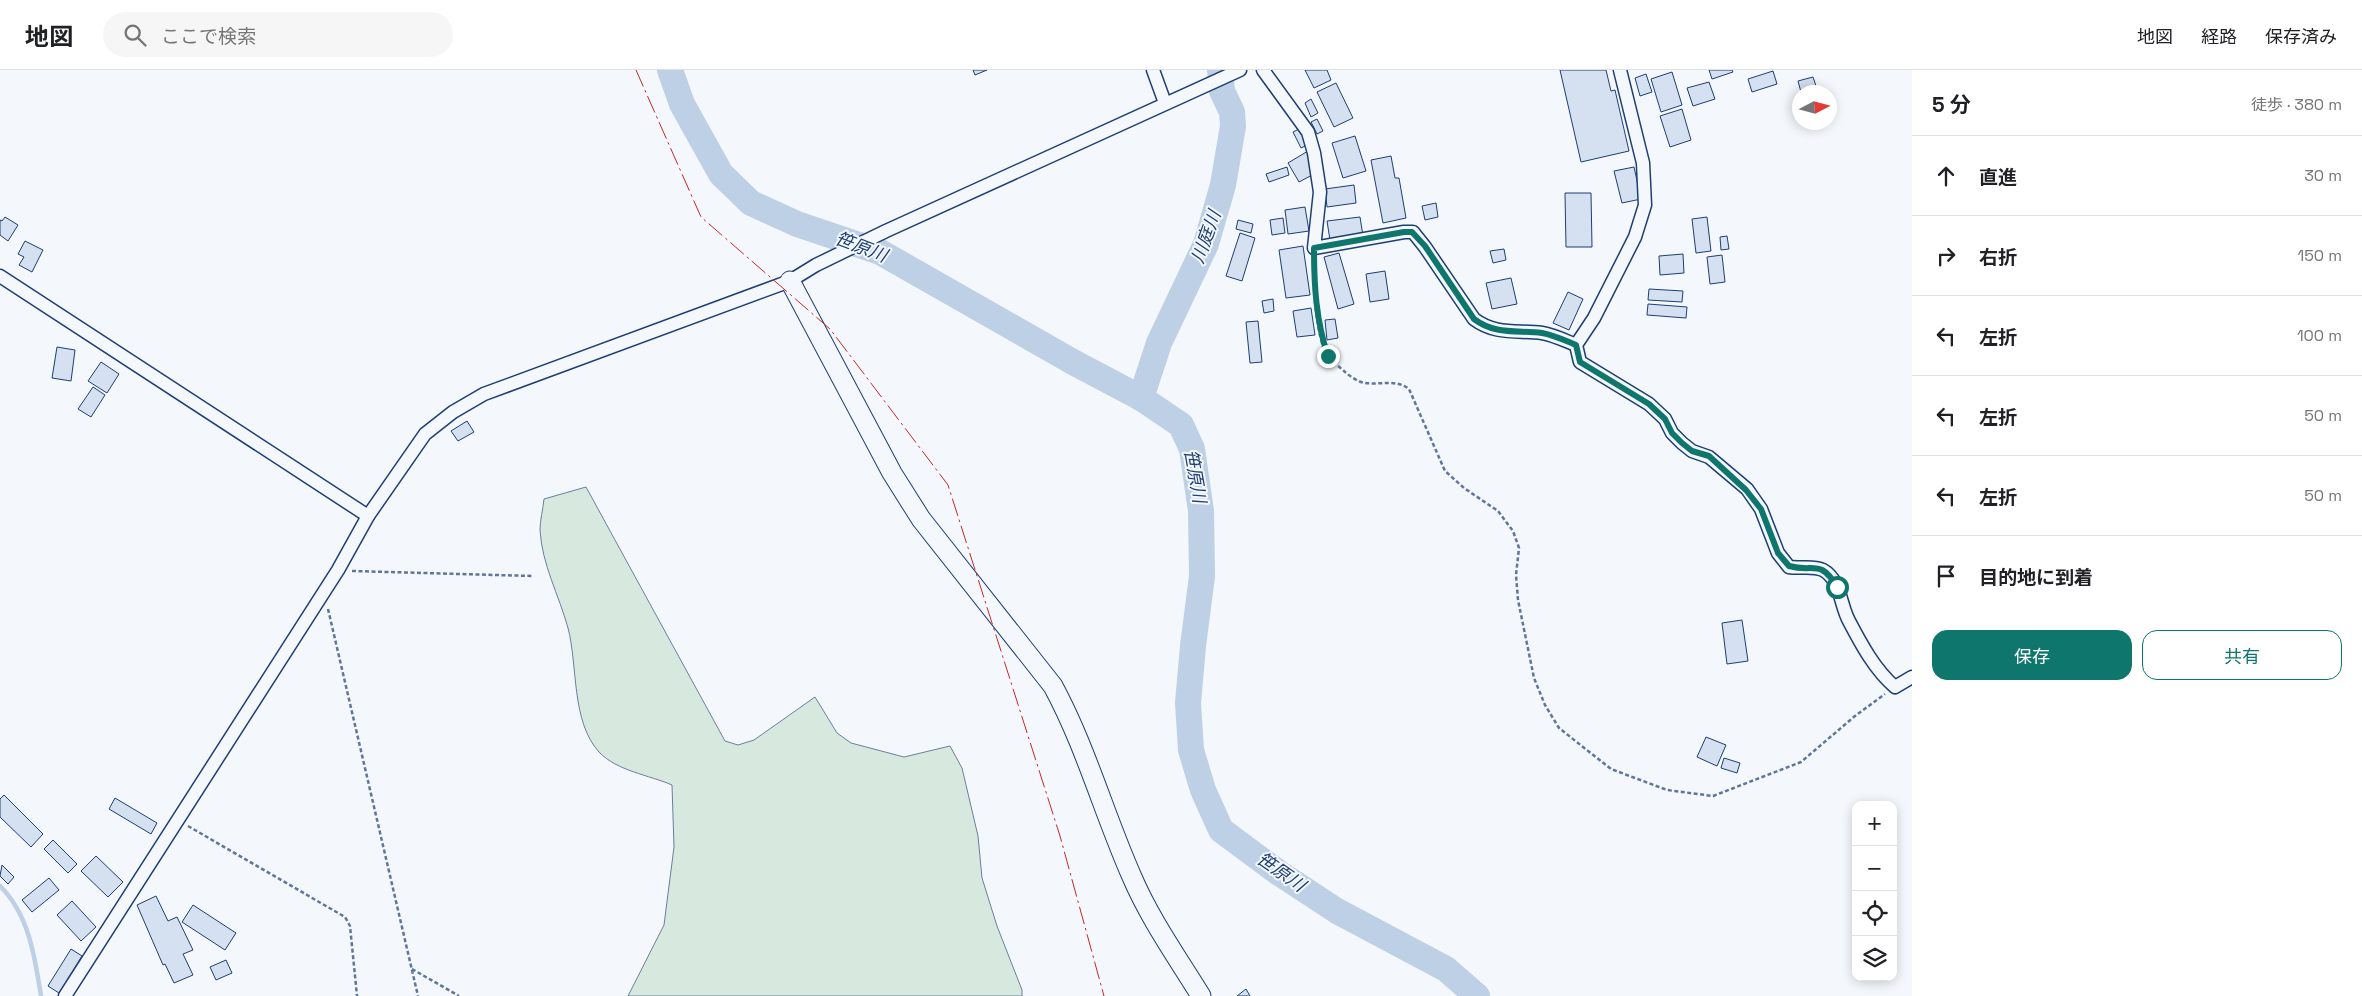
<!DOCTYPE html>
<html lang="ja">
<head>
<meta charset="utf-8">
<style>
  body { margin:0; font-family:"Space Grotesk","Noto Sans JP",sans-serif; background:#f6f6f6; color:#202124 }
  .controls { position:absolute; right:15px; bottom:15px; display:grid; overflow:hidden; border-radius:10px; box-shadow:0 2px 12px #0003 }
  .controls button { width:45px; height:45px; display:grid; place-items:center; padding:0; border:0; border-bottom:1px solid #e0e0e0; background:#fff; color:#202124; font:25px sans-serif }
  .compass { position:absolute; left:1792px; top:15px; width:45px; height:45px; border-radius:50%; background:#fff; box-shadow:0 2px 12px #0003; rotate:84deg }
  .stop { position:absolute; width:15px; height:15px; margin:-11px; border:4px solid #0f766e; border-radius:50%; background:#fff }
  .stop.end { background:#0f766e; border-color:#fff; box-shadow:0 1px 5px #0008 }
  .list { margin:0; padding:0; list-style:none }
  h2 { display:flex; justify-content:space-between; align-items:center; height:65px; margin:0; padding:0 20px; font-size:21px }
  h2 small { font-size:16px; font-weight:400; color:#757577 }
  .list li { display:grid; grid-template-columns:32px 1fr auto; gap:15px; align-items:center; box-sizing:border-box; height:80px; padding:0 20px; border-top:1px solid #e0e0e0 }
  .list b { display:block; font-size:19px; white-space:nowrap }
  .list em { font-size:16px; font-style:normal; color:#757577 }
  .actions { display:flex; gap:10px; padding:15px 20px }
  .actions a { flex:1; padding:11px 0; border:1px solid #0f766e; border-radius:15px; text-align:center; font-size:18px; color:#0f766e }
  .actions .main { background:#0f766e; color:#fff }
  .icon { flex:none; width:28px; height:28px; fill:none; stroke:currentColor; stroke-width:2; stroke-linecap:round; stroke-linejoin:round }
  .map { position:relative; flex:none; width:1912px; height:926px; overflow:hidden }
  header { display:flex; align-items:center; gap:30px; box-sizing:border-box; height:70px; padding:0 25px; background:#fff; border-bottom:1px solid #e0e0e0 }
  header strong { font-size:24px }
  nav { display:flex; gap:28px; margin-inline-start:auto; font-size:18px }
  .search { width:350px; height:45px; background:#f6f6f6; display:flex; align-items:center; gap:12px; box-sizing:border-box; padding:0 18px; border-radius:28px; color:#757577; font-size:19px }
  main { display:flex }
  aside { flex:1; background:#fff }
  .map>svg:first-child { display:block }
</style>
</head>
<body>
<header>
<strong>地図</strong>
<div class="search"><svg class="icon" aria-label="search" viewBox="0 0 24 24"><circle cx="10" cy="10" r="6"/><path d="M15 15l6 6"/></svg>ここで検索</div>
<nav><a>地図</a><a>経路</a><a>保存済み</a></nav>
</header>
<main>
<div class="map">
<svg width="1912" height="926" viewBox="0 0 1912 926">
  <rect width="100%" height="100%" fill="#f4f7fb"/>
  <!-- green -->
  <path fill="#d7e8df" stroke="#687fa3" d="M586,417l139,254 13,4 16,-5 61,-43 22,36 14,10 53,14 46,-11 12,22 16,68 4,42 15,48 25,64v6h-394l36,-71 10,-78 -2,-62c-23,-10 -55,-14 -73,-33 -28,-31 -21,-86 -31,-124 -9,-33 -26,-63 -28,-98 0,-10 3,-21 4,-31z"/>
  <g fill="none" stroke-linecap="round" stroke-linejoin="round">
    <!-- stream -->
    <path stroke="#bed0e5" stroke-width="4.5" d="M0,816c29,28 35,72 41,110"/>
    <!-- river -->
    <g stroke="#bed0e5" stroke-width="26">
      <path d="M670,0l12,34 39,70 30,29 46,21 83,28 193,110 68,36 40,27 11,24 9,62 1,65 -9,70 -5,57 3,47 12,40 18,40 58,43 58,38 109,58 31,27"/>
      <path d="M1141,328l18,-55 47,-99 17,-59 10,-59 -1,-14 -10,-21 -2,-21"/>
    </g>
  </g>
  <!-- building -->
  <g fill="#d5e0f0" stroke="#1d3f73">
    <path d="M973,0h14l-12,5z"/>
    <path d="M1305,0h22l4,10 -17,8z"/>
    <path d="M1560,0h46l5,21 4,-1 14,61 -48,11z"/>
    <path d="M1709,0h23l1,2 -21,7z"/>
    <path d="M1773,1l4,13 -25,8 -4,-13z"/>
    <path d="M1672,2l10,33 -21,7 -10,-33z"/>
    <path d="M1646,4l6,18 -12,4 -5,-18z"/>
    <path d="M1813,7l5,15h-17l-3,-11z"/>
    <path d="M1709,12l6,17 -22,7 -6,-18z"/>
    <path d="M1336,13l17,35 -19,9 -17,-35z"/>
    <path d="M1311,29l7,14 -7,4 -6,-14z"/>
    <path d="M1682,39l9,31 -21,7 -10,-31z"/>
    <path d="M1317,49l6,12 -6,3 -6,-12z"/>
    <path d="M1299,59l8,16 -6,3 -8,-16z"/>
    <path d="M1355,66l11,35 -23,7 -11,-35z"/>
    <path d="M1308,81l6,23 -15,8 -11,-19z"/>
    <path d="M1391,86l4,22h4l7,40 -23,5 -12,-63z"/>
    <path d="M1287,97l2,8 -20,7 -3,-8z"/>
    <path d="M1634,97l7,32 -19,4 -8,-32z"/>
    <path d="M1354,115l2,18 -29,4 -2,-18z"/>
    <path d="M1565,123h26l1,54h-26z"/>
    <path d="M1436,133l2,14 -13,3 -3,-14z"/>
    <path d="M1305,137l4,24 -21,3 -3,-24z"/>
    <path d="M5,147l13,8 -10,16 -8,-6v-15l2,1z"/>
    <path d="M1360,147l3,19 -33,4 -3,-19z"/>
    <path d="M1707,147l4,34 -15,2 -4,-34z"/>
    <path d="M1283,148l2,15 -13,2 -2,-15z"/>
    <path d="M1238,150l15,4 -2,9 -15,-4z"/>
    <path d="M1240,163l15,5 -13,43 -16,-5z"/>
    <path d="M1727,166l2,13 -8,1 -1,-13z"/>
    <path d="M25,171l18,9 -11,22 -13,-7 5,-8 -6,-3z"/>
    <path d="M1303,176l7,49 -24,3 -7,-48z"/>
    <path d="M1504,179l2,11 -13,3 -3,-12z"/>
    <path d="M1339,183l15,51 -16,5 -14,-52z"/>
    <path d="M1683,184l1,19 -24,2 -1,-19z"/>
    <path d="M1722,185l3,27 -15,2 -3,-27z"/>
    <path d="M1385,201l4,28 -19,3 -4,-28z"/>
    <path d="M1511,208l6,26 -25,5 -6,-26z"/>
    <path d="M1649,219l34,2 -1,11 -34,-2z"/>
    <path d="M1568,222l15,7 -14,31 -16,-7z"/>
    <path d="M1273,229l1,12 -10,2 -2,-12z"/>
    <path d="M1648,234l39,3 -1,11 -39,-3z"/>
    <path d="M1311,238l4,27 -18,2 -4,-26z"/>
    <path d="M1335,249l3,19 -11,2 -2,-20z"/>
    <path d="M1258,251l4,41 -12,1 -4,-41z"/>
    <path d="M57,277l18,3 -4,31 -19,-3z"/>
    <path d="M101,292l18,12 -12,19 -19,-12z"/>
    <path d="M93,317l12,8 -14,22 -13,-8z"/>
    <path d="M467,351l7,11 -16,9 -7,-10z"/>
    <path d="M1742,550l6,41 -21,3 -5,-41z"/>
    <path d="M1706,667l20,8 -9,21 -20,-9z"/>
    <path d="M1724,688l16,5 -3,10 -16,-5z"/>
    <path d="M4,725l39,39 -12,13 -31,-30v-18z"/>
    <path d="M115,728l42,25 -6,11 -42,-25z"/>
    <path d="M53,770l24,24 -9,9 -24,-24z"/>
    <path d="M96,786l27,26 -15,15 -27,-26z"/>
    <path d="M2,795l12,12 -6,7 -8,-8z"/>
    <path d="M49,808l10,12 -27,22 -10,-12z"/>
    <path d="M156,826l12,25 9,-4 16,33 -10,4 10,21 -19,8 -9,-19 -2,1 -26,-60z"/>
    <path d="M72,831l24,26 -15,14 -24,-26z"/>
    <path d="M193,835l43,28 -11,17 -43,-28z"/>
    <path d="M71,879l11,7 -23,37 -11,-7z"/>
    <path d="M226,890l6,13 -16,7 -6,-13z"/>
    <path d="M1246,919l4,7h-13z"/>
  </g>
  <g fill="none" stroke-linecap="round" stroke-linejoin="round">
    <!-- street casing -->
    <g stroke="#1d3f73" stroke-width="15">
      <g id="street">
        <path d="M1153,0l12,33"/>
        <path d="M1263,0l45,62 6,21 6,39 -6,56 90,-16h9l12,15 49,72c21,16 43,11 68,14 12,2 24,8 34,12"/>
        <path d="M1620,0l23,93 2,42 -10,32 -41,81 -18,27 4,17 69,42 16,15 7,14 10,10 10,8 17,6 38,32 14,20 17,44 11,14c11,2 23,-2 34,3 18,10 17,35 26,51 12,23 26,49 46,66l17,-10"/>
        <path d="M0,206l368,240"/>
        <path d="M65,926l273,-426 30,-54 57,-82 28,-22 31,-18 306,-113 26,-16 70,-34 354,-161"/>
      </g>
    </g>
    <!-- secondary casing -->
    <g stroke="#1d3f73" stroke-width="21">
      <path id="secondary" d="M790,211l102,192 29,46 132,167c33,61 51,128 79,191 18,42 45,80 69,119"/>
    </g>
    <!-- path -->
    <g stroke="#5e769c" stroke-width="2.5" stroke-dasharray="4 2.5" stroke-linecap="butt">
      <path d="M1313,192c0,21 3,78 15,95 4,5 12,10 17,15 6,5 13,10 20,11 15,2 32,-4 44,6l36,82 19,17 34,23 15,20 6,17 -3,27 2,25 16,78 11,27 14,23 52,41 56,21 46,6 88,-34 54,-46 30,-22"/>
      <path d="M352,501l180,5"/>
      <path d="M328,539l90,387"/>
      <path d="M188,756l157,91 5,9 7,70"/>
      <path d="M412,899l47,27"/>
    </g>
    <!-- street -->
    <use href="#street" stroke="#f4f7fb" stroke-width="12"/>
    <!-- secondary -->
    <use href="#secondary" stroke="#f4f7fb" stroke-width="19"/>
    <!-- power -->
    <path stroke="#c62828" stroke-width="1" stroke-dasharray="18 4 2.5 4" stroke-linecap="butt" d="M636,0l65,147 129,112 118,156 112,351 44,160"/>
  </g>
  <g fill="none" stroke-linecap="round" stroke-linejoin="round">
    <!-- route -->
    <path stroke="#0f766e" stroke-width="6" d="M1328,286c-12,-35 -14,-71 -14,-108l90,-16h8l13,14 49,73c21,16 43,11 68,14 12,2 24,8 34,12l4,17 69,42 16,15 7,14 10,10 10,8 17,5 37,34 15,19 17,44 11,13c25,7 31,-8 48,21"/>
  </g>
  <g text-anchor="middle" stroke-width="4" stroke-linejoin="round" paint-order="stroke">
    <!-- water labels -->
    <g font-size="18" font-style="italic" fill="#1d3f73" stroke="#f4f7fb">
      <text transform="translate(1206 167) rotate(-70)" y="6">川庭川</text>
      <text transform="translate(861 177) rotate(21)" y="6">笹原川</text>
      <text transform="translate(1195 406) rotate(80)" y="6">笹原川</text>
      <text transform="translate(1281 802) rotate(35)" y="6">笹原川</text>
    </g>
  </g>
</svg>
<div class="controls">
<button>+</button>
<button>−</button>
<button><svg class="icon" aria-label="locate" viewBox="0 0 24 24"><circle cx="12" cy="12" r="6"/><path d="M12 2v4M12 18v4M2 12h4M18 12h4"/></svg></button>
<button><svg class="icon" aria-label="layers" viewBox="0 0 24 24"><path d="M12 4l9 5-9 5-9-5zM3 14l9 5 9-5"/></svg></button>
</div>
<svg class="compass" viewBox="-18 -18 36 36"><path d="M0-13l5 13h-10z" fill="#e53935"/><path d="M0 13l5-13h-10z" fill="#757577"/></svg>
<div class="stop" style="left:1837px;top:517px"></div>
<div class="stop end" style="left:1328px;top:286px"></div>
</div>
<aside>
<h2>5 分<small>徒歩 · 380 m</small></h2>
<ul class="list">
<li><svg class="icon" aria-label="ahead" viewBox="0 0 24 24"><path d="M12 20V5M6 11l6-6 6 6"/></svg><div><b>直進</b></div><em>30 m</em></li>
<li><svg class="icon" aria-label="right" viewBox="0 0 24 24"><path d="M7 20v-9h11M14 6l5 5-5 5"/></svg><div><b>右折</b></div><em>150 m</em></li>
<li><svg class="icon" aria-label="left" viewBox="0 0 24 24"><path d="M17 20v-9H6M10 6l-5 5 5 5"/></svg><div><b>左折</b></div><em>100 m</em></li>
<li><svg class="icon" aria-label="left" viewBox="0 0 24 24"><path d="M17 20v-9H6M10 6l-5 5 5 5"/></svg><div><b>左折</b></div><em>50 m</em></li>
<li><svg class="icon" aria-label="left" viewBox="0 0 24 24"><path d="M17 20v-9H6M10 6l-5 5 5 5"/></svg><div><b>左折</b></div><em>50 m</em></li>
<li><svg class="icon" aria-label="arrive" viewBox="0 0 24 24"><path d="M6 21V4h12l-3 4 3 4H6"/></svg><div><b>目的地に到着</b></div></li>
</ul>
<div class="actions"><a class="main">保存</a><a>共有</a></div>
</aside>
</main>
</body>
</html>
